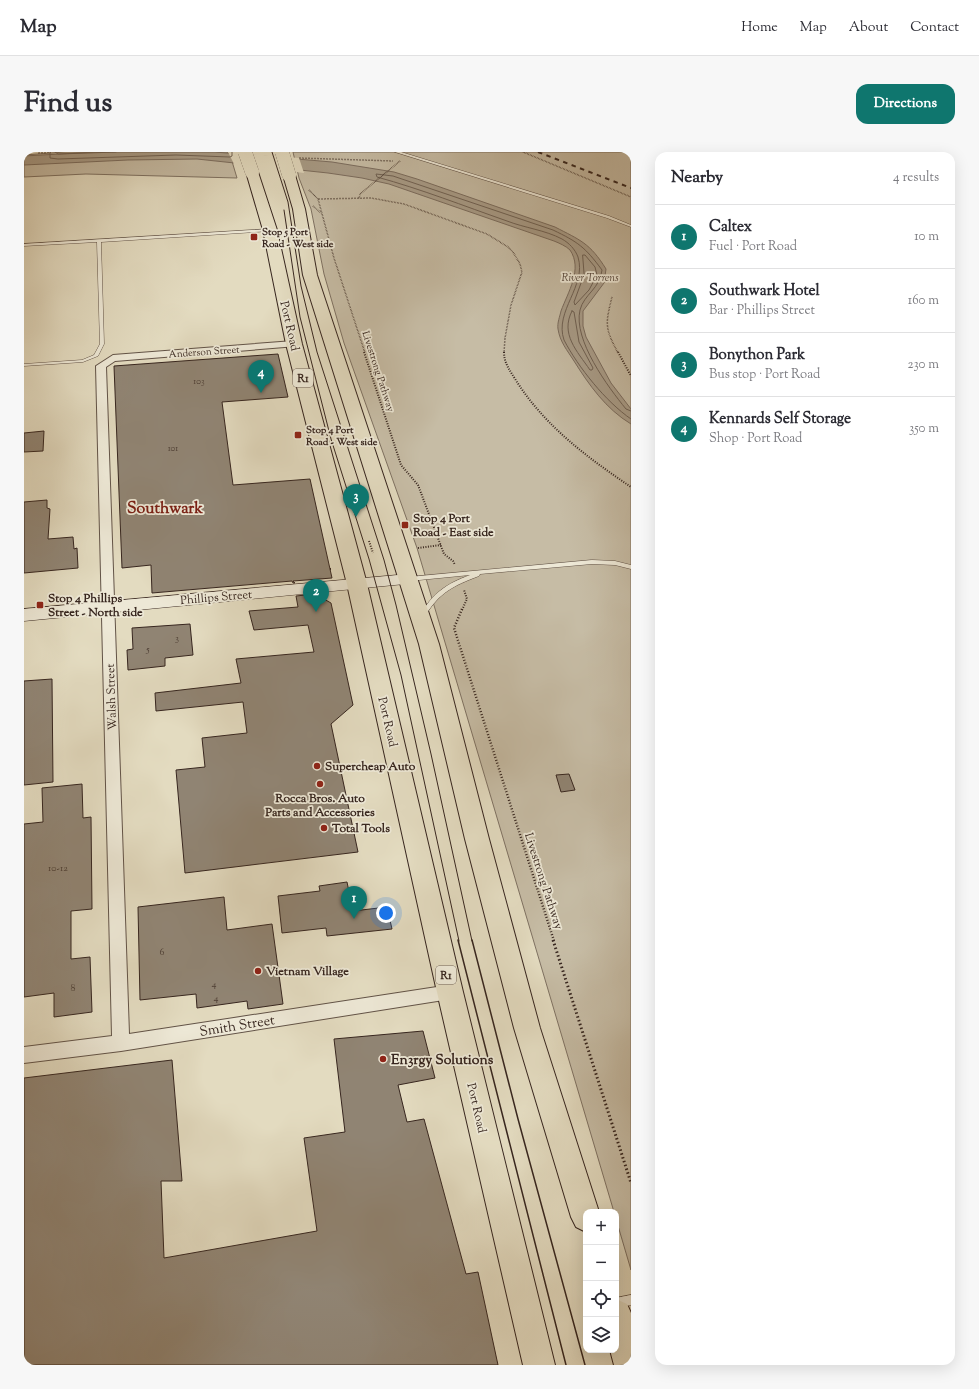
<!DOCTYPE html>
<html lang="en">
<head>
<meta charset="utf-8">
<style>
  body { margin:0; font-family:"Sorts Mill Goudy",serif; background:#f7f7f7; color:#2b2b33 }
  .controls { position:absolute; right:12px; bottom:12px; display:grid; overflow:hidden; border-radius:8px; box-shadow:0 4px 16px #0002 }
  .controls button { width:36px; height:36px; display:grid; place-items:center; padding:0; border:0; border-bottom:1px solid #e1e1e2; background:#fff; color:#2b2b33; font:20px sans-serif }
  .you { position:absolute; left:362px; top:761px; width:14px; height:14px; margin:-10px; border:3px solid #fff; border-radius:50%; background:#1a73e8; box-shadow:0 0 0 6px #1a73e833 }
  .badge { display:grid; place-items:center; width:26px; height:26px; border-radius:50%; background:#0f766e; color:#fff; font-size:13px; font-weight:700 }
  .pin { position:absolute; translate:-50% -33px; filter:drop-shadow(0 1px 2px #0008) }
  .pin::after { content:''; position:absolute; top:21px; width:14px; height:12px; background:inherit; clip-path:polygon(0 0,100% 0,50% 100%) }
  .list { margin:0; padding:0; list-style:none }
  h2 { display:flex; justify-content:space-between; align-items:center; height:52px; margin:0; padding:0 16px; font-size:17px }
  h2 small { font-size:13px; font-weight:400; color:#7c7c81 }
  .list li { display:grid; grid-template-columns:26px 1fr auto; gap:12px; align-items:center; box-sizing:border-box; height:64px; padding:0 16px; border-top:1px solid #e1e1e2 }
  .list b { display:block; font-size:15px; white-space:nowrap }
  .list p { margin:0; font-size:13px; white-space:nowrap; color:#7c7c81 }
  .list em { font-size:13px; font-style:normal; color:#7c7c81 }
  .icon { flex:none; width:22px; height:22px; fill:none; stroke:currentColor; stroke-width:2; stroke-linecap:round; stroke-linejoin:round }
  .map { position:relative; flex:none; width:607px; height:1213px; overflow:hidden; border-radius:12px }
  header { display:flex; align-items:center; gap:24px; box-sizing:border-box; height:56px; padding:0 20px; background:#fff; border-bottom:1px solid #e1e1e2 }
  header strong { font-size:19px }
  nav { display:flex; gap:22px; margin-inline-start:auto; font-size:14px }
  .intro { display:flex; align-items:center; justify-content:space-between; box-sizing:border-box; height:96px; padding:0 24px }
  h1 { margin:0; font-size:28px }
  .button { padding:10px 18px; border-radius:12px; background:#0f766e; color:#fff; font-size:14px; font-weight:700 }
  main { display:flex; gap:24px; padding:0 24px }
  aside { flex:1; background:#fff; border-radius:12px; box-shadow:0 4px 16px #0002 }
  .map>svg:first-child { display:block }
</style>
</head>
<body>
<header>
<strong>Map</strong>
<nav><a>Home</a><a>Map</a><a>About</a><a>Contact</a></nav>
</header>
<div class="intro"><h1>Find us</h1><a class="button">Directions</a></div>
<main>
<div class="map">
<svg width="607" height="1213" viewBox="0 0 607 1213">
  <rect width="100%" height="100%" fill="#e3dbc0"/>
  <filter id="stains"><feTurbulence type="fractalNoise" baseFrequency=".005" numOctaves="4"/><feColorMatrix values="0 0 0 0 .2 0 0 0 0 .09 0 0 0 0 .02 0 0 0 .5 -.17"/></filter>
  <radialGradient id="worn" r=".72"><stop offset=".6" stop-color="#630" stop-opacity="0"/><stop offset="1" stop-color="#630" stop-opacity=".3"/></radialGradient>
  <!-- green -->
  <g fill="#c6bca5" stroke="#7e7162">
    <path d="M41,0h162l4,6 6,20 -151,-4 -62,3v-22z"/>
    <path d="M269,0h338v1118l-15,-51v-7h-2l-197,-664 -73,-205 -20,-69 -13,-65 -12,-31z"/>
  </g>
  <!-- water -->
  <path fill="#a99d89" stroke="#7b6d5f" d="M72,0h119l117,10 62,10 23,7 138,48c25,13 35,16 51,42l-2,14 -21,28v15l3,11 25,46 20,26v15c-25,-15 -42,-39 -57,-63 -7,-11 -14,-19 -16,-32 -1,-6 2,-13 3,-18 7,-19 22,-42 9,-61 -4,-4 -11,-7 -16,-9l-165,-57 -27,-6 -34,-5 -131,-14 -69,1 -104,5v-9z"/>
  <!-- pier -->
  <path fill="#e3dbc0" d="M204,0l71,6 5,15 -70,-9z"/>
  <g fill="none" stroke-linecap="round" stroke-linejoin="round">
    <!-- shore -->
    <g stroke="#706254" stroke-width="1">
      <path d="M26,0v6l8,1 118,-4 54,2 2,-1v-4"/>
      <path d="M31,0l3,2 58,-2"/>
      <path d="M559,103h2l10,12 2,8 -8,15 -14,15 -1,-3 10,-27z"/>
      <path d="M548,159l2,1 5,30 14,26 -1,2h-2c-13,-19 -30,-36 -18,-59z"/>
      <path d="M607,259l-5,-2c-18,-22 -53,-69 -46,-99 4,-16 20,-21 22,-40 -17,-23 -24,-28 -49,-40l-160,-54 -17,-2 1,3c44,12 87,29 130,44 18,7 38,9 55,18 7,4 13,10 16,18 9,29 -24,54 -14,83 14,27 42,62 67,79"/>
    </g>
  </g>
  <!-- building -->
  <g fill="#908473" stroke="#37261f">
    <path d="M254,202l10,43 -66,5 11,83 77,-6 22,99 -39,3 2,2h-2l-1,-2 -140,12 -1,-28 -29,3 -8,-202z"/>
    <path d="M20,279l-1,20 -19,1v-19z"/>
    <path d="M23,348v8l3,1 -2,30 25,-2 1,12 3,-1 1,20 -54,5v-71z"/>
    <path d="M291,442l16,9 22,102 -22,19 27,128 -173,21 -9,-103 29,-3 -3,-29 45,-5 -4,-31 -87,9 -1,-18 86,-10 -5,-24 78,-7 -6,-27 -54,5 -5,-19 49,-4 -2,-11z"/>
    <path d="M166,472l3,31 -28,3v8l-37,4 -1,-20 6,-1 -1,-21z"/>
    <path d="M28,527l1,103 -29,3v-104z"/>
    <path d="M545,622l6,16 -14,2 -5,-17z"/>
    <path d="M58,632l1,34 8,-1 1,92 -21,2v48l19,-2 2,55 -38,5v-24l-30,4v-173l19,-2 -1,-34z"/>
    <path d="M323,730l6,29 34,-4 5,22 -65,7 -1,-8 -44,5 -4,-37 42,-5 -1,-5z"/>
    <path d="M200,745l3,33 45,-6 11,80 -35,5 -1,-8 -50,7 -1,-14 -56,6 -2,-93z"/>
    <path d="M399,879l12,47 -37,7 9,37 17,-3 42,155 12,-2 20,93h-474v-287l148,-18 10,121h-21l3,77 153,-27 -13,-93 41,-6 -11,-93z"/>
  </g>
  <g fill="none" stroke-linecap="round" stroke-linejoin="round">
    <!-- lane casing -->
    <g stroke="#625347" stroke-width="1">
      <g id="lane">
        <path d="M371,0h6l208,64 22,9v2l-24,-9z"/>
        <path d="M246,77l2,1 -1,1 -170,11 3,102 -6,12 -15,6 -59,4v-2l58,-4 12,-5 6,-11 -3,-102 -73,4v-2z"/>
        <path d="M568,408l23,1 16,4v4l-16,-4 -23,-1 -112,10 -1,2c-26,10 -39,16 -54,40l-2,1 -3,-2c13,-22 26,-31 50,-40l-61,6 -3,-2 3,-2z"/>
        <path d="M607,1143v10l-15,3v-10z"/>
      </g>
    </g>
    <!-- street casing -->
    <g stroke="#625347" stroke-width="2">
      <path id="street" d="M270,189l5,3 -2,2 -182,15 -9,6 23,667 321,-49 6,2 2,5 -2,5 -6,2 -329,52 -97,12v-16l88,-11 -16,-670 17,-11z"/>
    </g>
    <!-- secondary casing -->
    <g stroke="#37261f" stroke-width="1">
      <g id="secondary">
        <path d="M0,0h6l-5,3z"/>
        <path d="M385,422l6,1 2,4 -2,4 -391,38v-12z"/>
      </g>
    </g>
    <!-- highway casing -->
    <g stroke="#37261f" stroke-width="2">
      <g id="highway">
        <path d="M228,16l4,1 2,3 19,58 25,114 65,240 96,408 92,373h-32l-86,-373 -90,-408 -61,-240 -23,-114 -17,-58 2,-3z"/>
        <path d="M265,19l4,1 2,3 10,34 12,66 122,369 50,195 51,189 59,184h-13v20l-10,-5 -5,-10 -57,-189 -49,-189 -46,-195 -116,-369 -10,-66 -10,-34 2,-3z"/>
        <path d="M592,1147l11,5 4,9v52h-17l-4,-15h6z"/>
      </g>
    </g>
    <!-- path-far3 -->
    <g stroke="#37261f" stroke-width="1.5" stroke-dasharray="0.5 1" stroke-linecap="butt">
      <path d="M499,0l108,45"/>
      <path d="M14,1l13,-1"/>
      <path d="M275,6l94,3"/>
      <path d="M285,38l9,9 16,59 31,95"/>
      <path d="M335,46l1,-4 40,-33"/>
      <path d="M294,47l53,-1 33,6 83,30 21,13 5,5 7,12 2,8 -11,33 -6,33 -1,15"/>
      <path d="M289,54l8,7"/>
      <path d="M588,145c-7,28 -7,31 6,56"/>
    </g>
    <!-- path-far2 -->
    <g stroke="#37261f" stroke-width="2" stroke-dasharray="1 1.5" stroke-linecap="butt">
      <path d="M340,200l37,113 17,20 26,69 9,7 2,4"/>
      <path d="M480,200c0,12 7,20 13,30 29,45 71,76 114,105"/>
      <path d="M594,200l13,24"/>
      <path d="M345,389l4,12"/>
      <path d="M394,396l23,-3"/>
      <path d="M306,417h2"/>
      <path d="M438,458l5,-11 -3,-9"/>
    </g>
    <!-- path-far1 -->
    <path stroke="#37261f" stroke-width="2.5" stroke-dasharray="1 2" stroke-linecap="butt" d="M438,457l-8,19 100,313"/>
    <!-- path -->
    <path stroke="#37261f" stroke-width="3" stroke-dasharray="1.5 2.5" stroke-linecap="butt" d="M529,788l78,243"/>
    <!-- lane -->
    <use href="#lane" fill="#ede8d6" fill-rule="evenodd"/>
    <!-- street -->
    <use href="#street" fill="#ede8d6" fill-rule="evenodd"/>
    <!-- secondary -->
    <use href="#secondary" fill="#ede8d6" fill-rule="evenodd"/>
    <!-- highway -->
    <use href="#highway" fill="#e3dbc0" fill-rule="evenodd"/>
    <!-- tram-far1 -->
    <g stroke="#37261f" stroke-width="1">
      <path d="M248,0l16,50 13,84 16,66 67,208 12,45 35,149 41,187"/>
      <path d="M260,58l16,107 31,122 38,120 32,116 58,266"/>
    </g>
    <!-- tram -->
    <g stroke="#37261f" stroke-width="1.5">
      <path d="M434,788l108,425"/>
      <path d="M448,788l46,179 67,246"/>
    </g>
    <!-- rail -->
    <path stroke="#37261f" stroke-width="2" stroke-dasharray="4.5 4.5" stroke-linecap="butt" d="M514,0l93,36"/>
    <!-- highway-bridge casing -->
    <g stroke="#37261f" stroke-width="14" stroke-linecap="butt">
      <g id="highway-bridge">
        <path d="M221,0l7,20"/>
        <path d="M258,0l7,23"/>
      </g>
    </g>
    <!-- highway-bridge -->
    <use href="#highway-bridge" stroke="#e3dbc0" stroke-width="14"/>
  </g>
  <!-- markers -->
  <g fill="#8f2418" stroke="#ede8d6" stroke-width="1.5">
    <rect x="226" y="81" width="8" height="8" rx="2"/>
    <rect x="270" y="279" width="8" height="8" rx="2"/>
    <rect x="377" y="369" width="8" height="8" rx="2"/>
    <rect x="12" y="449" width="8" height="8" rx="2"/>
    <circle cx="293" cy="614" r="4"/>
    <circle cx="296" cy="632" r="4"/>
    <circle cx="300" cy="676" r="4"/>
    <circle cx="234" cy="819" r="4"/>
    <circle cx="359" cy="907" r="4"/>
  </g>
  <g text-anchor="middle" stroke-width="3.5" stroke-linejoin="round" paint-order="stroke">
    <!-- far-number labels -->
    <g font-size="9" fill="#4d3e34">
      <text x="175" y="232">103</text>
      <text x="149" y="299">101</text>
    </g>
    <!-- far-poi labels -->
    <g font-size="10" font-weight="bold" fill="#37261f" stroke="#ede8d6" text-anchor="start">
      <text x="238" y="83">Stop 5 Port<tspan x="238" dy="12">Road - West side</tspan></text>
      <text x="282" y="281">Stop 4 Port<tspan x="282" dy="12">Road - West side</tspan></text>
    </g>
    <!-- far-street labels -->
    <g font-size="10" fill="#37261f" stroke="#ede8d6">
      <text transform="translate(180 199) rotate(-4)" y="4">Anderson Street</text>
      <text transform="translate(355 219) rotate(72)" y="4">Livestrong Pathway</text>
    </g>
    <!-- number labels -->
    <g font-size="10" fill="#4d3e34">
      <text x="153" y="489">3</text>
      <text x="124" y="500">5</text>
      <text x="34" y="719">10-12</text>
      <text x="138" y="803">6</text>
      <text x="190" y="835">4</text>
      <text x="49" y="839">8</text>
      <text x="192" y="849">4</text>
    </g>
    <!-- far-water labels -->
    <g font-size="11" font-style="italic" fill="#594a3f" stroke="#ede8d6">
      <text x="566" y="129">River Torrens</text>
    </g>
    <!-- shield labels -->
    <g fill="#ede8d6" stroke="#6e6056" stroke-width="1">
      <rect x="269" y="217" width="20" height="18" rx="3"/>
      <rect x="412" y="814" width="20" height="18" rx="3"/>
    </g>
    <g font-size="11" font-weight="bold" fill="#37261f">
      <text x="279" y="230">R1</text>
      <text x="422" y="827">R1</text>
    </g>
    <!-- street labels -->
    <g font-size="12" fill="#37261f" stroke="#ede8d6">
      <text transform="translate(266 174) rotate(77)" y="4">Port Road</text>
      <text transform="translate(192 445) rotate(-5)" y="4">Phillips Street</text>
      <text transform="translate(87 545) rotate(-92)" y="4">Walsh Street</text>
      <text transform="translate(364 570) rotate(77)" y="4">Port Road</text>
      <text transform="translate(520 729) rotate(72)" y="4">Livestrong Pathway</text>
      <text transform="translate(453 956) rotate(77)" y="4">Port Road</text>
    </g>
    <!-- poi labels -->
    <g font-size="12" font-weight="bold" fill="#37261f" stroke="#ede8d6" text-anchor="start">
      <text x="389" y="370">Stop 4 Port<tspan x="389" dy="14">Road - East side</tspan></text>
      <text x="24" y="450">Stop 4 Phillips<tspan x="24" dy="14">Street - North side</tspan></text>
      <text x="301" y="618">Supercheap Auto</text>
      <text x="296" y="650" text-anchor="middle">Rocca Bros. Auto<tspan x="296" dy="14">Parts and Accessories</tspan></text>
      <text x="308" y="680">Total Tools</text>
      <text x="242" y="823">Vietnam Village</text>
    </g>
    <!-- near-street labels -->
    <g font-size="14" fill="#37261f" stroke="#ede8d6">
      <text transform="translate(213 873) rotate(-9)" y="5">Smith Street</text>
    </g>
    <!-- near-poi labels -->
    <g font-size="14" font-weight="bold" fill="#37261f" stroke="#ede8d6" text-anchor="start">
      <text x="367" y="912">En3rgy Solutions</text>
    </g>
    <!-- district labels -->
    <g font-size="16" font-weight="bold" fill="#7a1f14" stroke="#ede8d6">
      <text x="141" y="361">Southwark</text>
    </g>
  </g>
  <rect width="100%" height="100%" filter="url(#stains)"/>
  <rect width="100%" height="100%" fill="url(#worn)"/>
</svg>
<div class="controls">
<button>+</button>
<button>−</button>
<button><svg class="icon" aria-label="locate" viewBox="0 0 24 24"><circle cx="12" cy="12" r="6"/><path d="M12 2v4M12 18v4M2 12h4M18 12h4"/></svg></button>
<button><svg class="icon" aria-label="layers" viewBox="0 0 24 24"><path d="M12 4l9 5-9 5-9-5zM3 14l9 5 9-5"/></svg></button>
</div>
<div class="you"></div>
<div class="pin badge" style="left:330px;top:767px">1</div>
<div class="pin badge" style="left:292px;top:460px">2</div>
<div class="pin badge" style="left:332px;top:365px">3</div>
<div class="pin badge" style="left:237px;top:241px">4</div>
</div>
<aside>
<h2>Nearby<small>4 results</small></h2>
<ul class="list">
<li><span class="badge">1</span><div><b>Caltex</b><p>Fuel · Port Road</p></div><em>10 m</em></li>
<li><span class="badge">2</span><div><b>Southwark Hotel</b><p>Bar · Phillips Street</p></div><em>160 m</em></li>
<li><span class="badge">3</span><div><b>Bonython Park</b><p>Bus stop · Port Road</p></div><em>230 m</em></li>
<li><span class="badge">4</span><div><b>Kennards Self Storage</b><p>Shop · Port Road</p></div><em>350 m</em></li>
</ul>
</aside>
</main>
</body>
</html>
